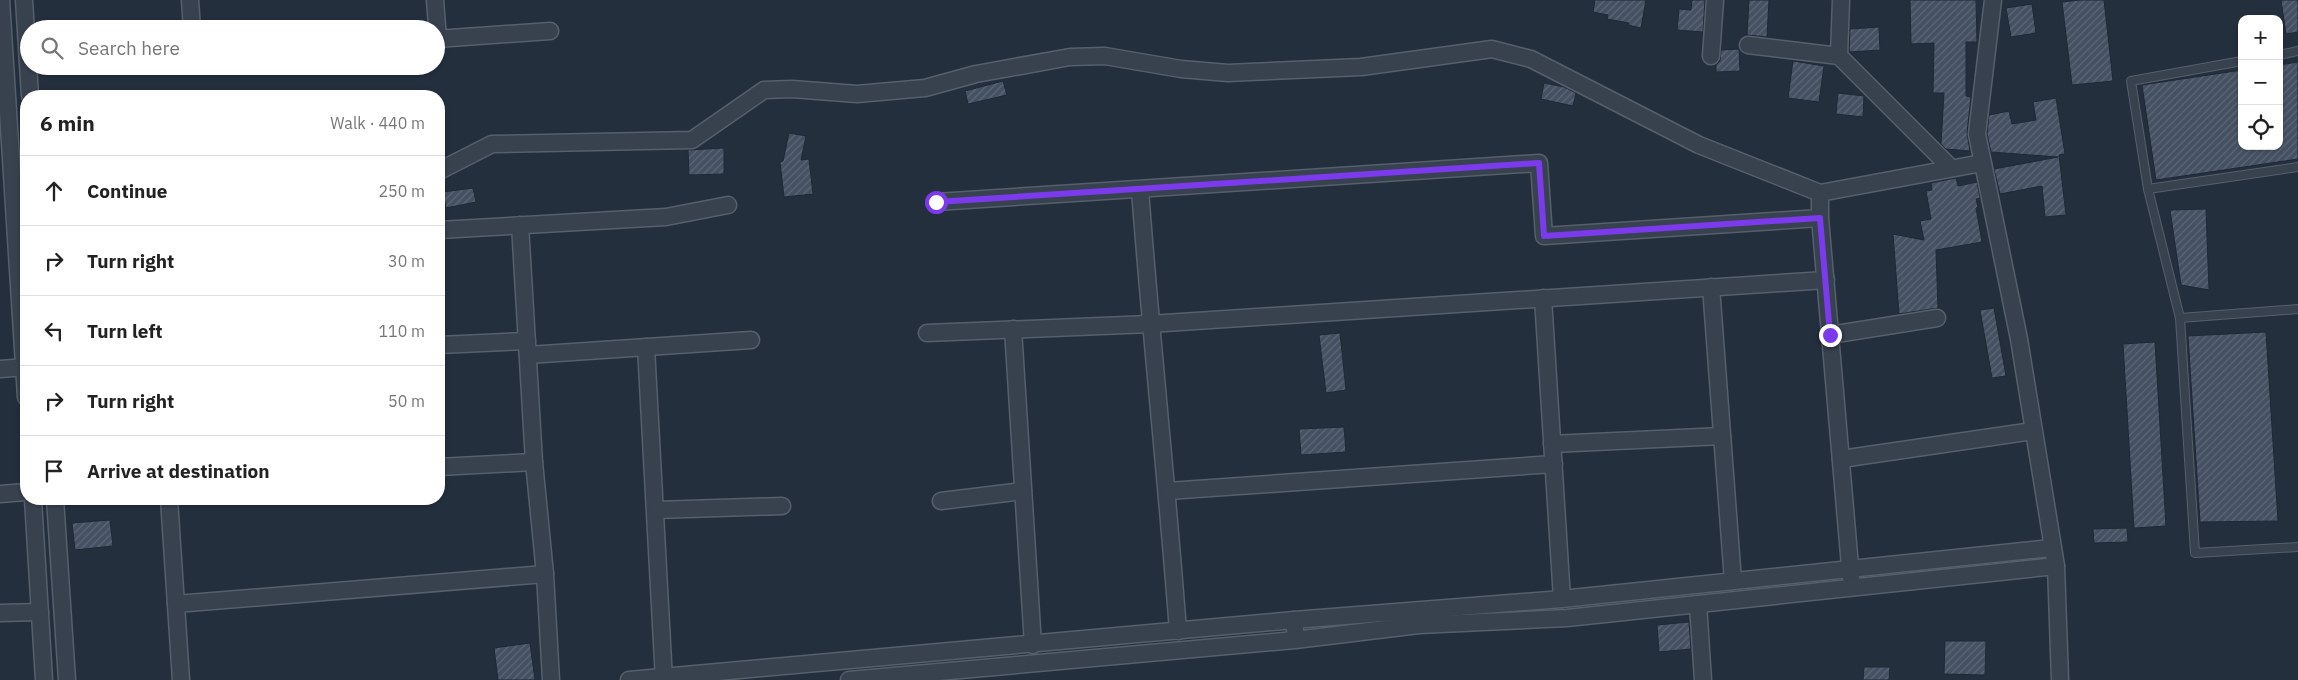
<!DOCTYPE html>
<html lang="en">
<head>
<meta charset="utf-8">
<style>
  body { margin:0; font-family:"IBM Plex Sans",sans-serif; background:#f6f6f6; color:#222 }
  .controls { position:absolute; right:15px; top:15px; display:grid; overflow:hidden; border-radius:10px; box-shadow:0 1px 4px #0004 }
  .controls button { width:45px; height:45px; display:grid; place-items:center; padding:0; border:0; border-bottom:1px solid #e0e0e0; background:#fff; color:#222; font:25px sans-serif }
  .stop { position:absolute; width:15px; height:15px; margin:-11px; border:4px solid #7c3aed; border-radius:50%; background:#fff }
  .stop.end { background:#7c3aed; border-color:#fff; box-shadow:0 1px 5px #0008 }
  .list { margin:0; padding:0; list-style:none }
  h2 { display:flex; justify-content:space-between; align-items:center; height:65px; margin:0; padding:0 20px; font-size:21px }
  h2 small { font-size:16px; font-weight:400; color:#767676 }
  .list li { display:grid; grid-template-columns:32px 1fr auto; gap:15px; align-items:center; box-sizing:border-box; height:70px; padding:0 20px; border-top:1px solid #e0e0e0 }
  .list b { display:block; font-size:19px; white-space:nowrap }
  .list em { font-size:16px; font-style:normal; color:#767676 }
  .icon { flex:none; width:28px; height:28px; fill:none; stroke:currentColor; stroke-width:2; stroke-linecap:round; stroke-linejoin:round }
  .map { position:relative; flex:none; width:2298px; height:680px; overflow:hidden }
  .search { position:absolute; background:#fff; box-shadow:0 1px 4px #0004; left:20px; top:20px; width:425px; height:55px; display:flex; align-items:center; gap:12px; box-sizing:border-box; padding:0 18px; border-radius:28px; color:#767676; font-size:19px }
  .panel { position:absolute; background:#fff; box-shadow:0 1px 4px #0004; left:20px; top:90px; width:425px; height:415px; border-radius:20px }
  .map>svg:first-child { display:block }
</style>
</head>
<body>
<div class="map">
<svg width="2298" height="680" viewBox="0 0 2298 680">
  <defs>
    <pattern id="building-hatch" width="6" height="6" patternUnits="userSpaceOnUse" patternTransform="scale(1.25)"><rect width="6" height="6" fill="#455162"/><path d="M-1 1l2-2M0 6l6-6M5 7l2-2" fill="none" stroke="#5d6877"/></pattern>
  </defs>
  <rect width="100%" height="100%" fill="#242f3e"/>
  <!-- building -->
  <g fill="url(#building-hatch)" stroke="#1f2835">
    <path d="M1595,0h51l-5,28 -13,-3 1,-2 -22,-4 1,-4 -15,-3z"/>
    <path d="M1692,0h13l-2,32 -26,-2 2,-21 12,1z"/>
    <path d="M1749,0h20l-2,37 -20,-2z"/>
    <path d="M1910,0h66l1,42h-11v54l5,1 -4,36 3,18 -24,-2 -5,-5 3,-51h-11l1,-50 -23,1z"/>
    <path d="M2080,0h24l9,81 -41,4 -10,-83z"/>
    <path d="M2281,0h17v32l-12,2z"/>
    <path d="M2032,4l4,29 -25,4 -5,-29z"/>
    <path d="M1879,27l1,23 -31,2 1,-23z"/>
    <path d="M1739,49l1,22 -24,1v-7l4,-4 1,-11z"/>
    <path d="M1793,61l31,5 -5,36 -31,-4z"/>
    <path d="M2298,62v97l-142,21 -14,-95 100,-15v76h37v-81z"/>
    <path d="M1003,81l4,14 -39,9 -3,-13z"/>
    <path d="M1544,83l20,4 12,6 -3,13 -32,-7z"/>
    <path d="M1838,93l26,3 -1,21 -27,-3z"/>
    <path d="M2056,98l9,56 -6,1 7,60 -21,2 -3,-31 -42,8 -6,-25 64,-12 -67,-5 -4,-18 2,-19 20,-4 3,13 24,-4 -3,-18z"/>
    <path d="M789,133l17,3 -5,24 8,-1 4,35 -29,3 -4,-35 3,-1z"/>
    <path d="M724,148v26l-35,1 -1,-25z"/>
    <path d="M1956,178l2,8 19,-4 3,16 -4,1 2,8 -2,1 6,34 -46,8 2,58 -39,6 -6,-80 31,6 -4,-19 11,-2 -5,-28 6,-1 -1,-7z"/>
    <path d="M473,188l3,14 -30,6 -3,-16z"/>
    <path d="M2206,209l3,81 -28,-5 -11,-75z"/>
    <path d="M1994,308l12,68 -14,2 -12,-68z"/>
    <path d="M2266,332l12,189 -78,1 -12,-186z"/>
    <path d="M1340,333l6,57 -20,3 -7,-58z"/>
    <path d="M2155,342l11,184 -32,2 -11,-184z"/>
    <path d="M1344,427l2,25 -45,3 -2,-26z"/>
    <path d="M110,520l3,26 -38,4 -3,-27z"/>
    <path d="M2127,528l1,14 -34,1 -1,-14z"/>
    <path d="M1689,622l2,27 -32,3 -2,-27z"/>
    <path d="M1945,641h41l-1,34 -41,-1z"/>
    <path d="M530,643l5,37h-37l-4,-32z"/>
    <path d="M1864,667h26l-1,13h-26z"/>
  </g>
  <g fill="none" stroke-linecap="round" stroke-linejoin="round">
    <!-- lane casing -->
    <g stroke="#565f6c" stroke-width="10">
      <g id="lane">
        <path d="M2279,55l19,-4"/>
        <path d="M2242,61l-111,20 17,108 150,-22"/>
        <path d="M2148,189l32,129 15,235 103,-6"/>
        <path d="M2180,318l118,-9"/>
      </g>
    </g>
    <!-- street casing -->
    <g stroke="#565f6c" stroke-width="19">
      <g id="street">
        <path d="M1,0l25,397"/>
        <path d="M24,0l6,96"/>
        <path d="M190,0l2,29"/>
        <path d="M435,0l3,39"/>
        <path d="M1841,0l-2,56 112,112"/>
        <path d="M1993,0l-16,134 42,205 37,227 4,114"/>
        <path d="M436,39l114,-8"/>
        <path d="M1748,45l91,11"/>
        <path d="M1711,56l4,-56"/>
        <path d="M439,171l53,-27 200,-4 72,-50 28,-1 65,5 68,-6 51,-14 94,-17 35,-1 76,13 47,4 133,-6 131,-18 39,10 168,86 121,48 162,-30"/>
        <path d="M1140,190c11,147 27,294 38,441"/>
        <path d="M1820,193v25l31,360"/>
        <path d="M936,202l603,-39 5,73 276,-18"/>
        <path d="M520,225l14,237 11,112 6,106"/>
        <path d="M439,230l227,-13 62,-12"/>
        <path d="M1711,287l22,294"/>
        <path d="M1543,298l19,301"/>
        <path d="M1013,329l20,316"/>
        <path d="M927,333l223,-9 676,-44"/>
        <path d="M1830,335l107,-17"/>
        <path d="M439,345l88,-4"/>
        <path d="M646,347l18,333"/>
        <path d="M528,355l223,-15"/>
        <path d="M0,369l26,-2"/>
        <path d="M1552,444l170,-8"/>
        <path d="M1841,459l192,-28"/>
        <path d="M439,467l95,-5"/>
        <path d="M1168,491l386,-27"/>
        <path d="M0,494l26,-2"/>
        <path d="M33,499l11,181"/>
        <path d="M55,499l12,181"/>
        <path d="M169,499l12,181"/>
        <path d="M941,501l82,-10"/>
        <path d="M656,510l126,-4"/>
        <path d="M176,604l369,-30"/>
        <path d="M1698,604l5,76"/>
        <path d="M0,613l40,-1"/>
        <path d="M1294,620l268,-21 489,-51"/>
        <path d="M629,680l665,-60 1,10"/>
        <path d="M849,680l446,-40 124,-15 148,-7 489,-52"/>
      </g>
    </g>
    <!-- lane -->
    <use href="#lane" stroke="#38414e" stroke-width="8"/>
    <!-- street -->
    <use href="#street" stroke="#38414e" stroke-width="16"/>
  </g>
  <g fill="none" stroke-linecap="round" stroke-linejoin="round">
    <!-- route -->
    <path stroke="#7c3aed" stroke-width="6" d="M936,202l603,-39 5,73 276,-18 10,117"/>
  </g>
</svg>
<div class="controls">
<button>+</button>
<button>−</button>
<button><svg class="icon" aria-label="locate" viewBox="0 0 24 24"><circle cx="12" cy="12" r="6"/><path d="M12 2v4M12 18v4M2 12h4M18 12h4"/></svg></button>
</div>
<div class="stop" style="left:936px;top:202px"></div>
<div class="stop end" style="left:1830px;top:335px"></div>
<div class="search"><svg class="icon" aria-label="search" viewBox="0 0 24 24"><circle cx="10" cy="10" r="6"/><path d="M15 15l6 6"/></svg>Search here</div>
<section class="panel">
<h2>6 min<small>Walk · 440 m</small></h2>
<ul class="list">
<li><svg class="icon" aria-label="ahead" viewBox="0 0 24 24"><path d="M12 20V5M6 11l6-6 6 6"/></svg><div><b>Continue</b></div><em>250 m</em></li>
<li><svg class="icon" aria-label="right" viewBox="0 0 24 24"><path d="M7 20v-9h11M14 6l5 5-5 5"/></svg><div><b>Turn right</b></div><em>30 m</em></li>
<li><svg class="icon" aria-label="left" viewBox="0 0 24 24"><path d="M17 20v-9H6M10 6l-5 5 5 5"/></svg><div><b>Turn left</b></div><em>110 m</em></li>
<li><svg class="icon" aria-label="right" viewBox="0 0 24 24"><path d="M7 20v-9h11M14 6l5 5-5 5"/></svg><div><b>Turn right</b></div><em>50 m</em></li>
<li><svg class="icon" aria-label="arrive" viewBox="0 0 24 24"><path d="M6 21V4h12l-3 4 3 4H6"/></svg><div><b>Arrive at destination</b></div></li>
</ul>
</section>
</div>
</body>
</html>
